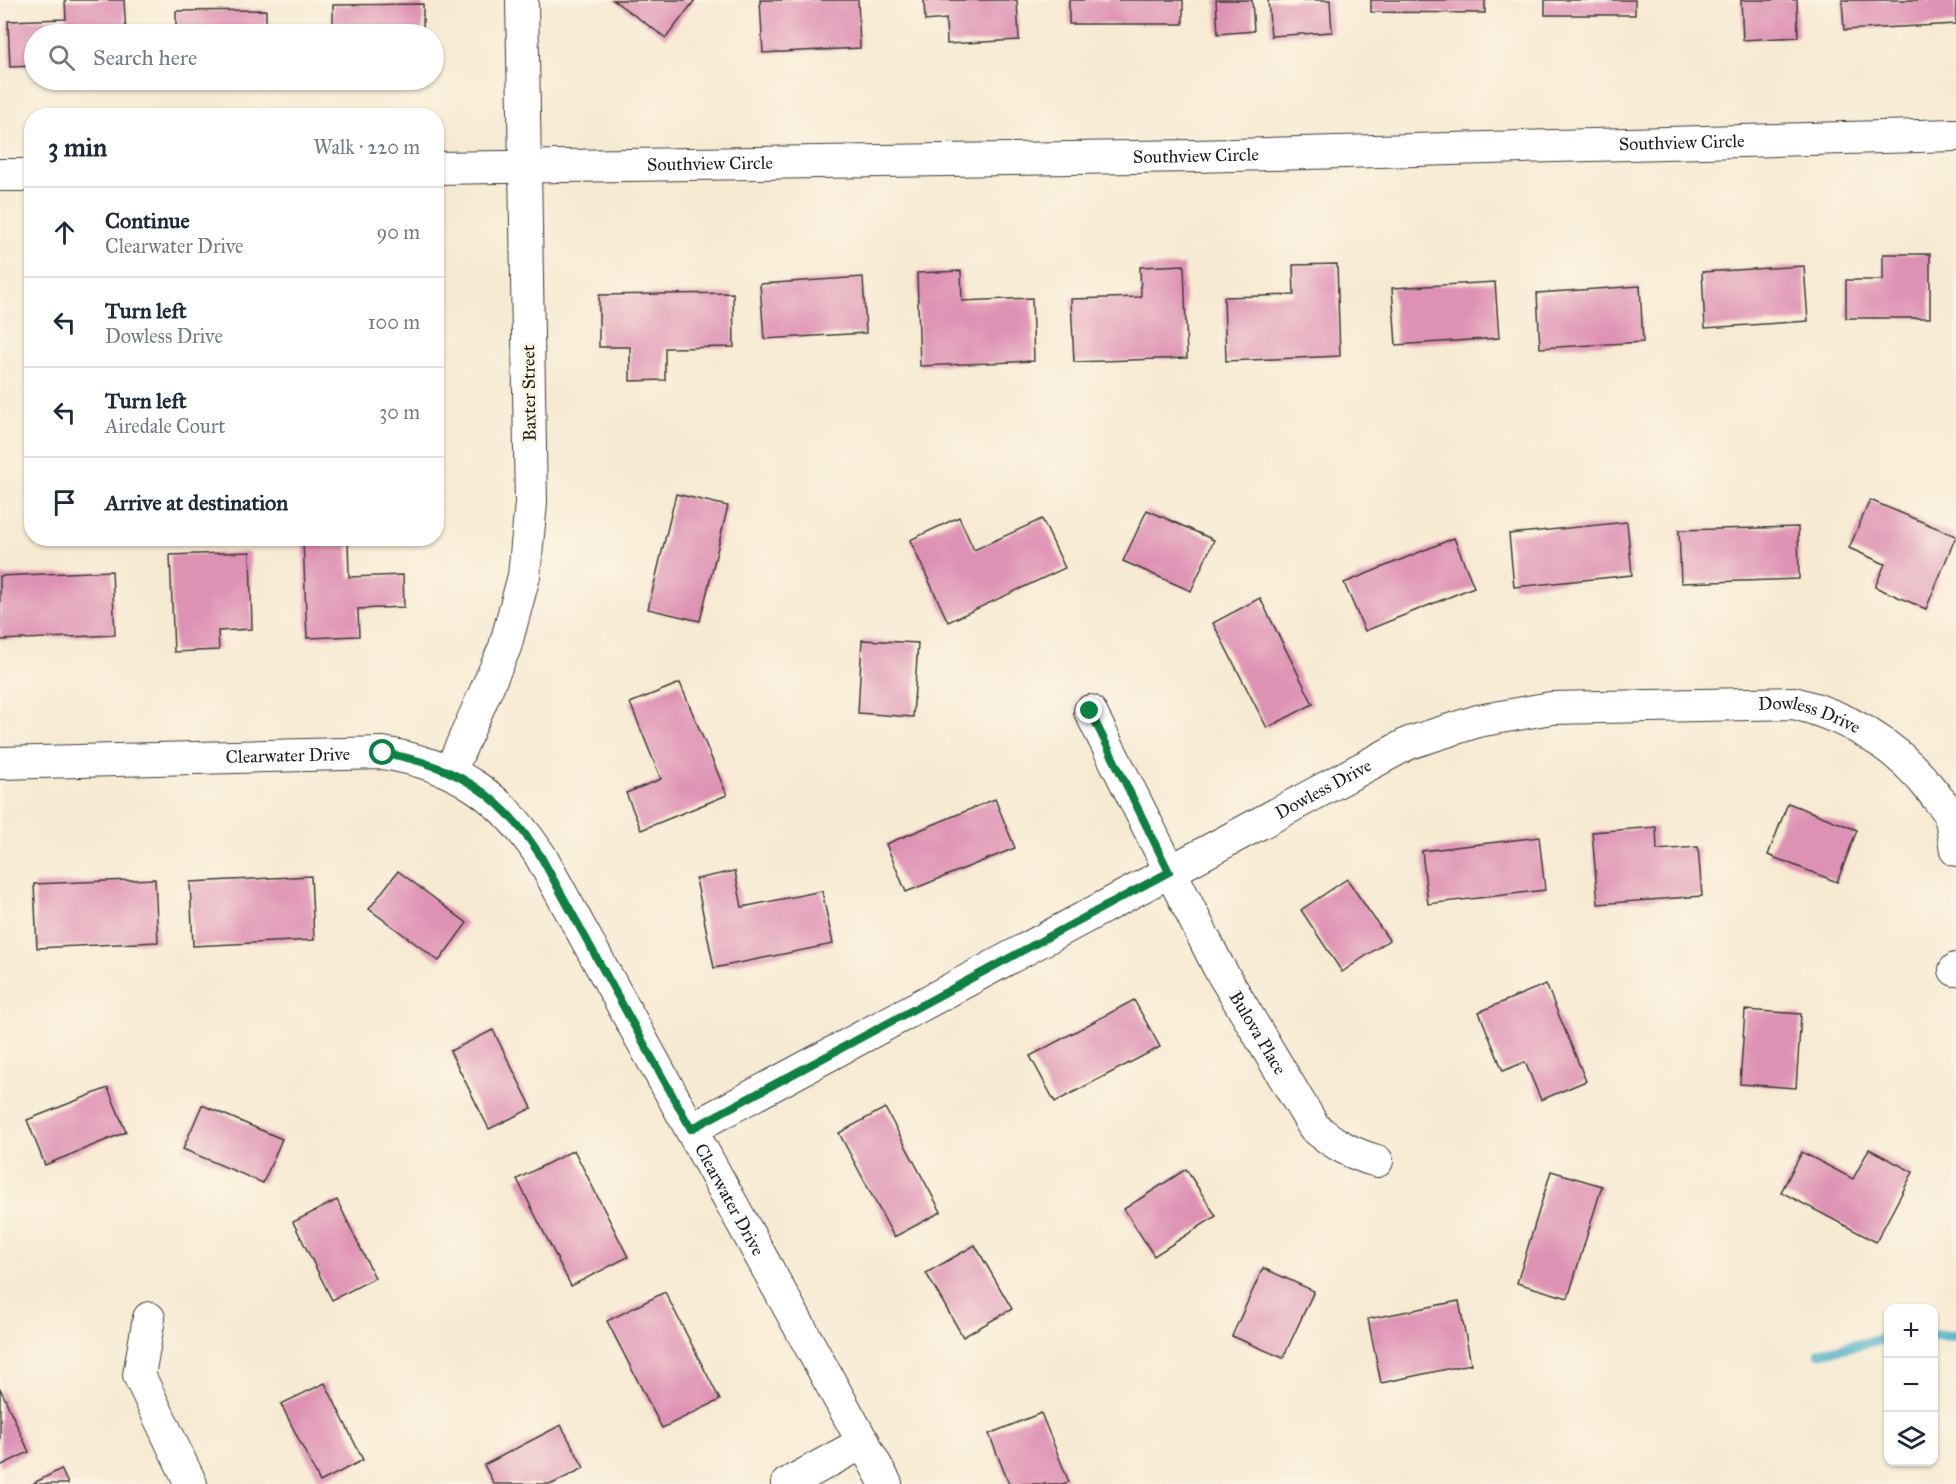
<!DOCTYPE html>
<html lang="en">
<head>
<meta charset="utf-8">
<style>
  body { margin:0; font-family:"IM FELL Great Primer",serif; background:#f6f6f7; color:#1f2937 }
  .controls { position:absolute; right:18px; bottom:18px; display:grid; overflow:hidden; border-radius:12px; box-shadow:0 2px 4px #0004 }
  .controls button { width:54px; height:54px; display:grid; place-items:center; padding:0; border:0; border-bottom:2px solid #e0e1e3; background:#fff; color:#1f2937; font:30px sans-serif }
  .stop { position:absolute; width:18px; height:18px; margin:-14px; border:4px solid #0b8043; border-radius:50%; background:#fff }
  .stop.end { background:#0b8043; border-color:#fff; box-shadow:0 2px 6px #0008 }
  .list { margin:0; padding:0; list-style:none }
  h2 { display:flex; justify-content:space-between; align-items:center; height:78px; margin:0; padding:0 24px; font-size:26px }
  h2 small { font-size:20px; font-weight:400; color:#747a83 }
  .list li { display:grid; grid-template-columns:39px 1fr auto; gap:18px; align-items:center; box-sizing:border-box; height:90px; padding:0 24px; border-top:2px solid #e0e1e3 }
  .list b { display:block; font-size:22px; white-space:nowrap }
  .list p { margin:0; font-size:20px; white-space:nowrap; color:#747a83 }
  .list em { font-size:20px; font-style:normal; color:#747a83 }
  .icon { flex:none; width:33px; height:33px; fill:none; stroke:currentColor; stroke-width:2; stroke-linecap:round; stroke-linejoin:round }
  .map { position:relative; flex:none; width:1956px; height:1484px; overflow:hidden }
  .search { position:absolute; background:#fff; box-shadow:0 2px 4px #0004; left:24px; top:24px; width:420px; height:66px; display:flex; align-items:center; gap:15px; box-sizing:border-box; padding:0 21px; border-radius:33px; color:#747a83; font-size:22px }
  .panel { position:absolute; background:#fff; box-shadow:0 2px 4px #0004; left:24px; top:108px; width:420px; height:438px; border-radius:24px }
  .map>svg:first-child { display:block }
</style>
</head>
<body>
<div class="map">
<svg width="1956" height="1484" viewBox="0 0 1956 1484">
  <rect width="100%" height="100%" fill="#fcf5e5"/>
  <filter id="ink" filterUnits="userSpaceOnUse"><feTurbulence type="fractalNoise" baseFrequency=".0167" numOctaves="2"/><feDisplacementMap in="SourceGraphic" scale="12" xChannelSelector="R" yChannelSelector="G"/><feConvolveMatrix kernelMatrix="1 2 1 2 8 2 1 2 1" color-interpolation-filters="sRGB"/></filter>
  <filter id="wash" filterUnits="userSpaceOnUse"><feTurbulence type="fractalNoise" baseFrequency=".008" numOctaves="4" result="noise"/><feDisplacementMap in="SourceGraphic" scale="24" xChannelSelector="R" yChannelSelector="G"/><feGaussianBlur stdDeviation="1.35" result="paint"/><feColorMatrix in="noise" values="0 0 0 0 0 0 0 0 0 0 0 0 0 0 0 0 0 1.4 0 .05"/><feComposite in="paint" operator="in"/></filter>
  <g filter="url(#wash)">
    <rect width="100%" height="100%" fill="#f7ead3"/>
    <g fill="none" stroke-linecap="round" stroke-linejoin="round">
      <!-- stream -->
      <g stroke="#46aec5" stroke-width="10">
        <path d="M1934,1335l22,1"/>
        <path d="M1819,1353l69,-15"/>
      </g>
    </g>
    <g id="blocks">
      <!-- building -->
      <g fill="#de92b3">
        <path d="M65,0h59l2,34h-92v32l-24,1 -2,-46 58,-2z"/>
        <path d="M613,0h82l-29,38z"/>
        <path d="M760,0h98l2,48 -97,5z"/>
        <path d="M924,0h93l2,40 -72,4 -1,-25 -21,2z"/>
        <rect x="1069" y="0" width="114" height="24"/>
        <path d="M1216,0h36l2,31 -36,3z"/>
        <path d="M1268,0h62l2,32 -61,4z"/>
        <path d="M1371,0h114v13l-114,-1z"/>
        <rect x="1545" y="0" width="90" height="15"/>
        <path d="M1741,0h56l1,37 -55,3z"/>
        <path d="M1842,0h114v24l-112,6z"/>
        <path d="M423,4v30h-90v-29z"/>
        <path d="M266,10v24h-90v-23z"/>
        <path d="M1883,254h47v64h-84v-38h37z"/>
        <path d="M1337,264l3,92 -114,5 -2,-64 70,-2 -1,-30z"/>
        <path d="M1184,265l3,93 -113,4 -3,-63 70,-2 -1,-30z"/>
        <path d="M1804,266l4,55 -103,7 -3,-56z"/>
        <path d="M961,271l1,30 70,-3 2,63 -114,5 -3,-93z"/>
        <path d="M863,277l3,56 -102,6 -4,-55z"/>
        <path d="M1495,282l4,56 -103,7 -4,-57z"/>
        <rect x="436" y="286" width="7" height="54"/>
        <path d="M1640,286l3,56 -103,6 -3,-55z"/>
        <path d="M733,293l1,54 -69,1v32l-35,1v-34h-31v-52z"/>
        <path d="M676,494l52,12 -28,115 -52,-12z"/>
        <path d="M1870,500l86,36 -30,73 -51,-22 10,-23 -36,-16z"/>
        <path d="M1147,510l67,30 -23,51 -68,-30z"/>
        <path d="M959,517l15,33 68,-31 23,49 -117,54 -38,-82z"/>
        <path d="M1627,522l5,53 -118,12 -5,-53z"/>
        <path d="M1798,527l1,52 -118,4 -2,-53z"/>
        <path d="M1454,538l20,49 -109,44 -21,-48z"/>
        <path d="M348,539l1,38 54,-2 1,32 -46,2 1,27 -52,2 -4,-98z"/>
        <path d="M250,552l2,77 -34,2 1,19 -45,2 -4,-97z"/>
        <path d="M112,571l3,64 -115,5v-64z"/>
        <path d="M1260,598l53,106 -46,24 -54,-105z"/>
        <path d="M862,640l56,3 -5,74 -55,-4z"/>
        <path d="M680,683l47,112 -86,35 -15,-37 35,-14 -31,-76z"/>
        <path d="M995,799l20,49 -109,44 -20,-48z"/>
        <path d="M1788,803l69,27 -20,52 -69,-27z"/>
        <path d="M1656,827l1,23 41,-3 4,49 -104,8 -6,-72z"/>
        <path d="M1539,837l6,53 -117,14 -6,-53z"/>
        <path d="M398,871l69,52 -28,38 -70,-52z"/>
        <path d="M735,871l7,36 80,-16 11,53 -119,24 -18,-89z"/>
        <path d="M311,876l3,64 -121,6 -3,-64z"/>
        <path d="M155,879l3,63 -121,6 -3,-64z"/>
        <path d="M1347,879l42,61 -47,32 -41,-62z"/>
        <path d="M1546,984l40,97 -45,19 -16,-38 -22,9 -24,-59z"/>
        <path d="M1134,1000l26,47 -105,55 -25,-46z"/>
        <path d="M1745,1010l56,4 -5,74 -56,-4z"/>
        <path d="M493,1030l39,78 -43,21 -39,-78z"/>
        <path d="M108,1088l18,44 -81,33 -18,-45z"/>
        <path d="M202,1105l80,34 -19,44 -80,-34z"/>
        <path d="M885,1108l56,104 -47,25 -55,-104z"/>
        <path d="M1869,1149l44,23 -37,70 -95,-50 21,-40 51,27z"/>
        <path d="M574,1150l54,107 -57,29 -54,-107z"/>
        <path d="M1186,1169l30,47 -62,40 -30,-47z"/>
        <path d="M1551,1171l51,15 -34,112 -51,-15z"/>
        <path d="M337,1200l38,78 -43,22 -39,-78z"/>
        <path d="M975,1245l37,64 -49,28 -37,-64z"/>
        <path d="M1263,1268l51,23 -31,67 -51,-22z"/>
        <path d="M665,1292l55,108 -58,28 -55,-107z"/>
        <path d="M1459,1301l12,63 -90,19 -13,-64z"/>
        <path d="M325,1383l38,77 -43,22 -39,-78z"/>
        <path d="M0,1388l29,64 -29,14z"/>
        <path d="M1041,1413l28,69 -7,2h-53l-20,-50z"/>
        <path d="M561,1425l23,43 -32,16h-58l-10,-19z"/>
        <path d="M61,1469l7,15h-36z"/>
      </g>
    </g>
  </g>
  <g filter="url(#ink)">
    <use href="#blocks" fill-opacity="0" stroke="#3d3b37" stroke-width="1.5"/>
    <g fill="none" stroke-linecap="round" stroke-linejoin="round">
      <!-- minor casing -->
      <g stroke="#3d3b37" stroke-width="34">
        <g id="minor">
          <path id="s1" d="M436,168l759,-12 761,-21"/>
          <path d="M0,175h32"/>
          <path id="s2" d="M1090,711l128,255 96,161c20,17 38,27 63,34"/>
          <path id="s3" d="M0,763l383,-10c72,12 117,41 157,102l346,629"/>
          <path d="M450,772l55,-125 19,-71 7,-73 -9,-503"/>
          <path d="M1955,970l1,-1"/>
          <path id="s4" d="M691,1129l718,-386 69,-22 73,-13 243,-5c55,14 103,43 138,88 5,7 13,15 17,22 4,11 5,26 7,37"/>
          <path d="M149,1318l-10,57 52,109"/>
          <path d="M787,1484l77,-42"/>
        </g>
      </g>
      <!-- minor -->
      <use href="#minor" stroke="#fff" stroke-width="32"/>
    </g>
  </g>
  <g fill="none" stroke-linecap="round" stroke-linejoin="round" filter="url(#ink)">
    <!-- route -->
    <path stroke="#0b8043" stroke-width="8" d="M383,753c73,12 117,41 157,102l151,274 478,-257 -79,-161"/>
  </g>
  <g text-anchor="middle" stroke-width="6" stroke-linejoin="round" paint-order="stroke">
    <!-- street labels -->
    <g font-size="18" fill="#1c1c1c" stroke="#fcf5e5">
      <text dy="6" stroke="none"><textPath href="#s1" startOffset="1246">Southview Circle</textPath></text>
      <text dy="6" stroke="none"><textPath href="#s1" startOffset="760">Southview Circle</textPath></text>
      <text dy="6" stroke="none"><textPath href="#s1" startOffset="274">Southview Circle</textPath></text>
      <text transform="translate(529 393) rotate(-91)" y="6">Baxter Street</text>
      <text dy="6" stroke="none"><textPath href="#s4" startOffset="1222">Dowless Drive</textPath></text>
      <text dy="6" stroke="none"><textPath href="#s3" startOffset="288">Clearwater Drive</textPath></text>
      <text dy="6" stroke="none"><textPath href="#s4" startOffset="718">Dowless Drive</textPath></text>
      <text dy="6" stroke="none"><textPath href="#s2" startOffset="363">Bulova Place</textPath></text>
      <text dy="6" stroke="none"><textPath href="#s3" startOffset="970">Clearwater Drive</textPath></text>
    </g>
  </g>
</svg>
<div class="controls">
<button>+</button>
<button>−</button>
<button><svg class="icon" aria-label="layers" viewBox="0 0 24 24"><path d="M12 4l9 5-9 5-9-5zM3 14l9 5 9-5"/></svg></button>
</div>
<div class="stop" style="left:383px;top:753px"></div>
<div class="stop end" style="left:1090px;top:711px"></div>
<div class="search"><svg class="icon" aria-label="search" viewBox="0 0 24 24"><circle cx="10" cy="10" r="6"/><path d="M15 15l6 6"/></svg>Search here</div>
<section class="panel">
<h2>3 min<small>Walk · 220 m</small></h2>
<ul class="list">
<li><svg class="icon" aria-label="ahead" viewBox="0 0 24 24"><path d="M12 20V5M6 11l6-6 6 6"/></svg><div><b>Continue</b><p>Clearwater Drive</p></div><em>90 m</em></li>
<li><svg class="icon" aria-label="left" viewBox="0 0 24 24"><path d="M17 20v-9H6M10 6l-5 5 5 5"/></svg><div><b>Turn left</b><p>Dowless Drive</p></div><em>100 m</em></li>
<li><svg class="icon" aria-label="left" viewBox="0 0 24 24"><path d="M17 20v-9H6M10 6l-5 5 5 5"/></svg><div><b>Turn left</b><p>Airedale Court</p></div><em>30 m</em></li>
<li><svg class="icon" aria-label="arrive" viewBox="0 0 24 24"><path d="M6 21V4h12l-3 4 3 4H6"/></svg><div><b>Arrive at destination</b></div></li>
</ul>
</section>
</div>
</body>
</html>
